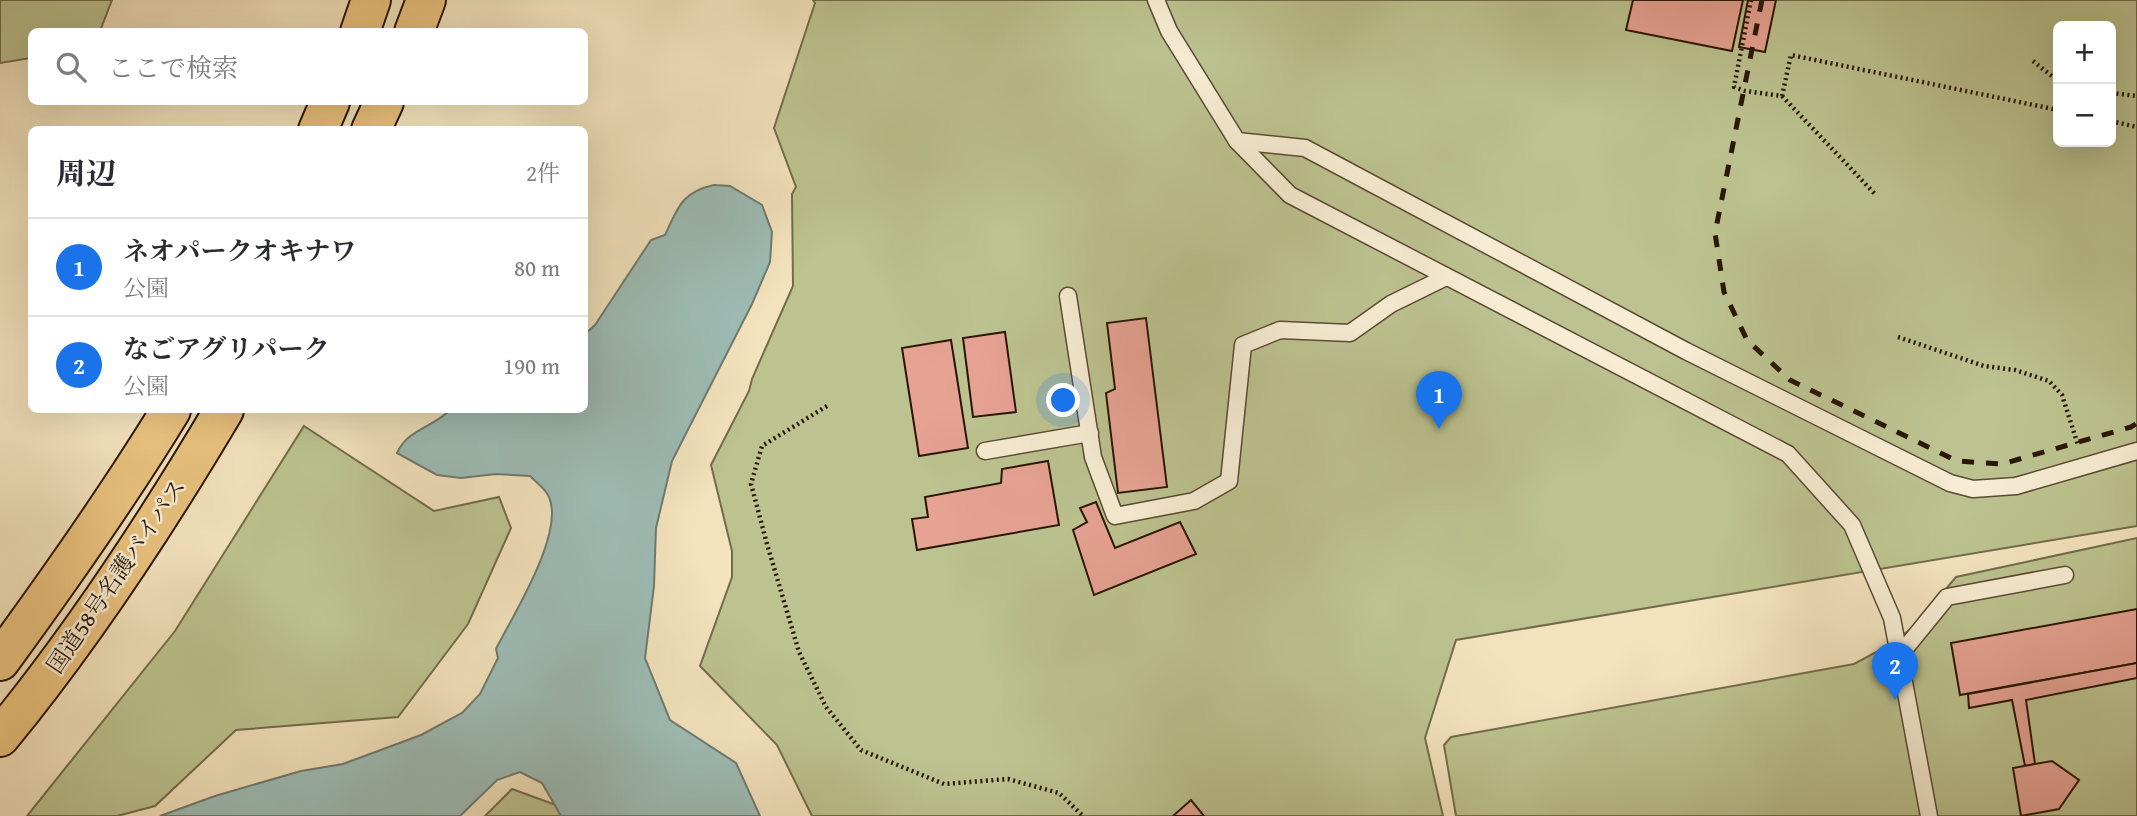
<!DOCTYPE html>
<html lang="ja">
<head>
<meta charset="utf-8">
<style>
  body { margin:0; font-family:"Gentium Book Plus","Noto Serif JP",serif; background:#f7f7f7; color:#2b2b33 }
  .controls { position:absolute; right:21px; top:21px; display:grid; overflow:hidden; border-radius:10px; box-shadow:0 7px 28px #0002 }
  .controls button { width:63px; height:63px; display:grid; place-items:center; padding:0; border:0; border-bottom:2px solid #e1e1e2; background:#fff; color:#2b2b33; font:35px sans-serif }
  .you { position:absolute; left:1064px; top:401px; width:24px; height:24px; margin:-18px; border:5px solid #fff; border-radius:50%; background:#1a73e8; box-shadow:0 0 0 10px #1a73e833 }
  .badge { display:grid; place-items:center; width:46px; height:46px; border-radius:50%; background:#1a73e8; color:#fff; font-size:23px; font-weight:700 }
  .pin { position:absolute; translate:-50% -58px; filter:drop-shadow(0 2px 4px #0008) }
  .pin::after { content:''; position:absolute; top:37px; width:24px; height:21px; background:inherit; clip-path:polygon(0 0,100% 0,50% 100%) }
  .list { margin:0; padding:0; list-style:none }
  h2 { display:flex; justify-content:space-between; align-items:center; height:91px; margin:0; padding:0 28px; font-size:30px }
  h2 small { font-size:23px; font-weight:400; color:#7c7c81 }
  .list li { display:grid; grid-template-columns:46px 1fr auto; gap:21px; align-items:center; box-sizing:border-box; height:98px; padding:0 28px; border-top:2px solid #e1e1e2 }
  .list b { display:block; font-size:26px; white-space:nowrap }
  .list p { margin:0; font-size:23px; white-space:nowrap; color:#7c7c81 }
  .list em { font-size:23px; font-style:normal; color:#7c7c81 }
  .icon { flex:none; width:38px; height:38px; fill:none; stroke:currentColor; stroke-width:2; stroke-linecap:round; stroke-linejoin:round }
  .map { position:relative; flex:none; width:2137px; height:816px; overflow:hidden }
  .search { position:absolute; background:#fff; box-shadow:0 7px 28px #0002; left:28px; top:28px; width:560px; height:77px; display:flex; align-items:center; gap:18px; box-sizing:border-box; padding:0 24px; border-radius:10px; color:#7c7c81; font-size:26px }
  .panel { position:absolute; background:#fff; box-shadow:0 7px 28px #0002; left:28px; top:126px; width:560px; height:287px; border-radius:10px }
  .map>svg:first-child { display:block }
</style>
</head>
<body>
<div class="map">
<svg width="2137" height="816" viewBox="0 0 2137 816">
  <rect width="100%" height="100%" fill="#f3e3bd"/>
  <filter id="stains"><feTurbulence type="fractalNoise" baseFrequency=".00286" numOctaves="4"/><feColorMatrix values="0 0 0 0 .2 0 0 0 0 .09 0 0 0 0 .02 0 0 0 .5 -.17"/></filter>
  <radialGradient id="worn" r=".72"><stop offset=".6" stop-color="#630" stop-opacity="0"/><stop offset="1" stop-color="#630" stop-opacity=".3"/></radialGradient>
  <!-- green -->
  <g fill="#bcc390" stroke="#736c4c" stroke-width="2" fill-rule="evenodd">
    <path d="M0,0h112l-12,31 -68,1 -1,26 -31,5z"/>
    <path d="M813,0h1324v526l-681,114 -31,98 18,78h-631l-35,-71 -77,-79 32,-89v-26l-21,-86 38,-74 3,-12 41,-93 -1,-92 4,-7 -22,-59 41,-125zM2058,26h53v116h-53z"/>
    <path d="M304,426l130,85 65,-14 12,31 -43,96 -70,93 -162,13 -81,76 -38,10h-90l148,-185z"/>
    <path d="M2137,538v278h-681l-12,-71 7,-8 403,-73 32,-17 29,-21 41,-49z"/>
    <path d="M512,789l74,27h-101z"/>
  </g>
  <!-- water -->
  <path fill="#9dbdb6" stroke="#6f7a70" stroke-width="2" d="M714,185l16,1 32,19 10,27 -2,30 -18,42 -80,157 -16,67 -2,58 -9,72 25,62 66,43 24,53h-199l-19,-33 -22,-11 -23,8 -37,36h-300l55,-20 86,-25 42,-7 78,-29 41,-22 18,-19 18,-36 -2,-9c17,-34 69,-116 53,-152 -3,-8 -13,-15 -19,-21l-34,-2 -35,4 -24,-3 -40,-22c11,-24 35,-25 53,-43h134l1,-76 10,-9 56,-85 14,-5c13,-28 17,-43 49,-50z"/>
  <!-- building -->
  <g fill="#e6a293" stroke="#2a1607" stroke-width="2">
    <path d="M1633,0h110l-11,51 -106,-21z"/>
    <path d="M1748,0h28l-11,52 -26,-5z"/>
    <path d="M1146,318l21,169 -49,6 -12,-100 9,-4 -8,-66z"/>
    <path d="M1005,332l11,80 -43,5 -10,-79z"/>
    <path d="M951,340l17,108 -49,8 -17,-108z"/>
    <path d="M1048,461l11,64 -142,25 -5,-31 16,-2 -3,-20 76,-14 1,-14z"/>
    <path d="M1096,502l19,46 65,-26 16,32 -102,41 -21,-65 14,-8 -7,-14z"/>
    <path d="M2137,609v54l-177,32 -9,-52z"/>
    <path d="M2137,663v15l-111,22 9,64 -10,2 -13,-66 -43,8 -1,-14z"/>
    <path d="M2052,761l27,19 -20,29 -38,7 -8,-48z"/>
    <path d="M1191,800l13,16h-31z"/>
  </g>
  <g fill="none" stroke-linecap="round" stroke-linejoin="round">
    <!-- service casing -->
    <g stroke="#5c4934" stroke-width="19">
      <g id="service">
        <path d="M1156,0l13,31 68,110 53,54 498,259 64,71 40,93 37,198"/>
        <path d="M1237,141l68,7 381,203 264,132 23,6 43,-3 121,-35"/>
        <path d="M1068,296l25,161 22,59 79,-15 35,-20 14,-136 37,-15 70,3 41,-29 55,-27"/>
        <path d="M985,451l105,-18"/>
        <path d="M1899,656l48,-59 118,-22"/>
      </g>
    </g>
    <!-- trunk casing -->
    <g stroke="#2a1607" stroke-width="42">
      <g id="trunk">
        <path d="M360,32l11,-32"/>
        <path d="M414,32l12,-32"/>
        <path d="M318,130l12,-28"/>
        <path d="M371,130l13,-28"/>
        <path d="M0,661c60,-82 118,-164 171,-251"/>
        <path d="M0,737c84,-102 157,-214 224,-327"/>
      </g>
    </g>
    <!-- path -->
    <g stroke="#2a1607" stroke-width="4.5" stroke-dasharray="2 3.5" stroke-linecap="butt">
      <path d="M1751,0l-17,87 11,4 37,5 9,-41 267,55"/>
      <path d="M2033,61l25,20"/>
      <path d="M2111,93l26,3"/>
      <path d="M1782,96l93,98"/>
      <path d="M2111,121l26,6"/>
      <path d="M1898,337l86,29 31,4 34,11 13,14 16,50"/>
      <path d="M827,406l-65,40 -11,38 16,60 32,108 27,55 35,43 83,34 64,-5 51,14 24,23"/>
    </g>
    <!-- service -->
    <use href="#service" stroke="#f7edd4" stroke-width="16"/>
    <!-- trunk -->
    <use href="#trunk" stroke="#eac27e" stroke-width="38"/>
    <!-- rail -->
    <path stroke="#2a1607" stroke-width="5" stroke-dasharray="12 12" stroke-linecap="butt" d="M1762,0l-47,233 9,59 23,48 43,40 167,81 45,3 129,-37 6,-4"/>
  </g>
  <g text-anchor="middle" stroke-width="5" stroke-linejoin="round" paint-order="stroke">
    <!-- street labels -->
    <g font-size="23" fill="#2a1607" stroke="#f7edd4">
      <text transform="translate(116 576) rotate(-56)" y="8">国道58号名護バイパス</text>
    </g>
  </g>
  <rect width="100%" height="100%" filter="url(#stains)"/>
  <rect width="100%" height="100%" fill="url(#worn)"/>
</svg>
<div class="controls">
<button>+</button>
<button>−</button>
</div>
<div class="you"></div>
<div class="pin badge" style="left:1439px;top:429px">1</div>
<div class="pin badge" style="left:1895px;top:700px">2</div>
<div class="search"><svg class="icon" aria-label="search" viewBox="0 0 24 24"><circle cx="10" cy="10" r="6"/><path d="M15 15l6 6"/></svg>ここで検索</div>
<section class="panel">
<h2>周辺<small>2件</small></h2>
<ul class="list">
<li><span class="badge">1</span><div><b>ネオパークオキナワ</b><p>公園</p></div><em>80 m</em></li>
<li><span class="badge">2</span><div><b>なごアグリパーク</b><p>公園</p></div><em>190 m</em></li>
</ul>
</section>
</div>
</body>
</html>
